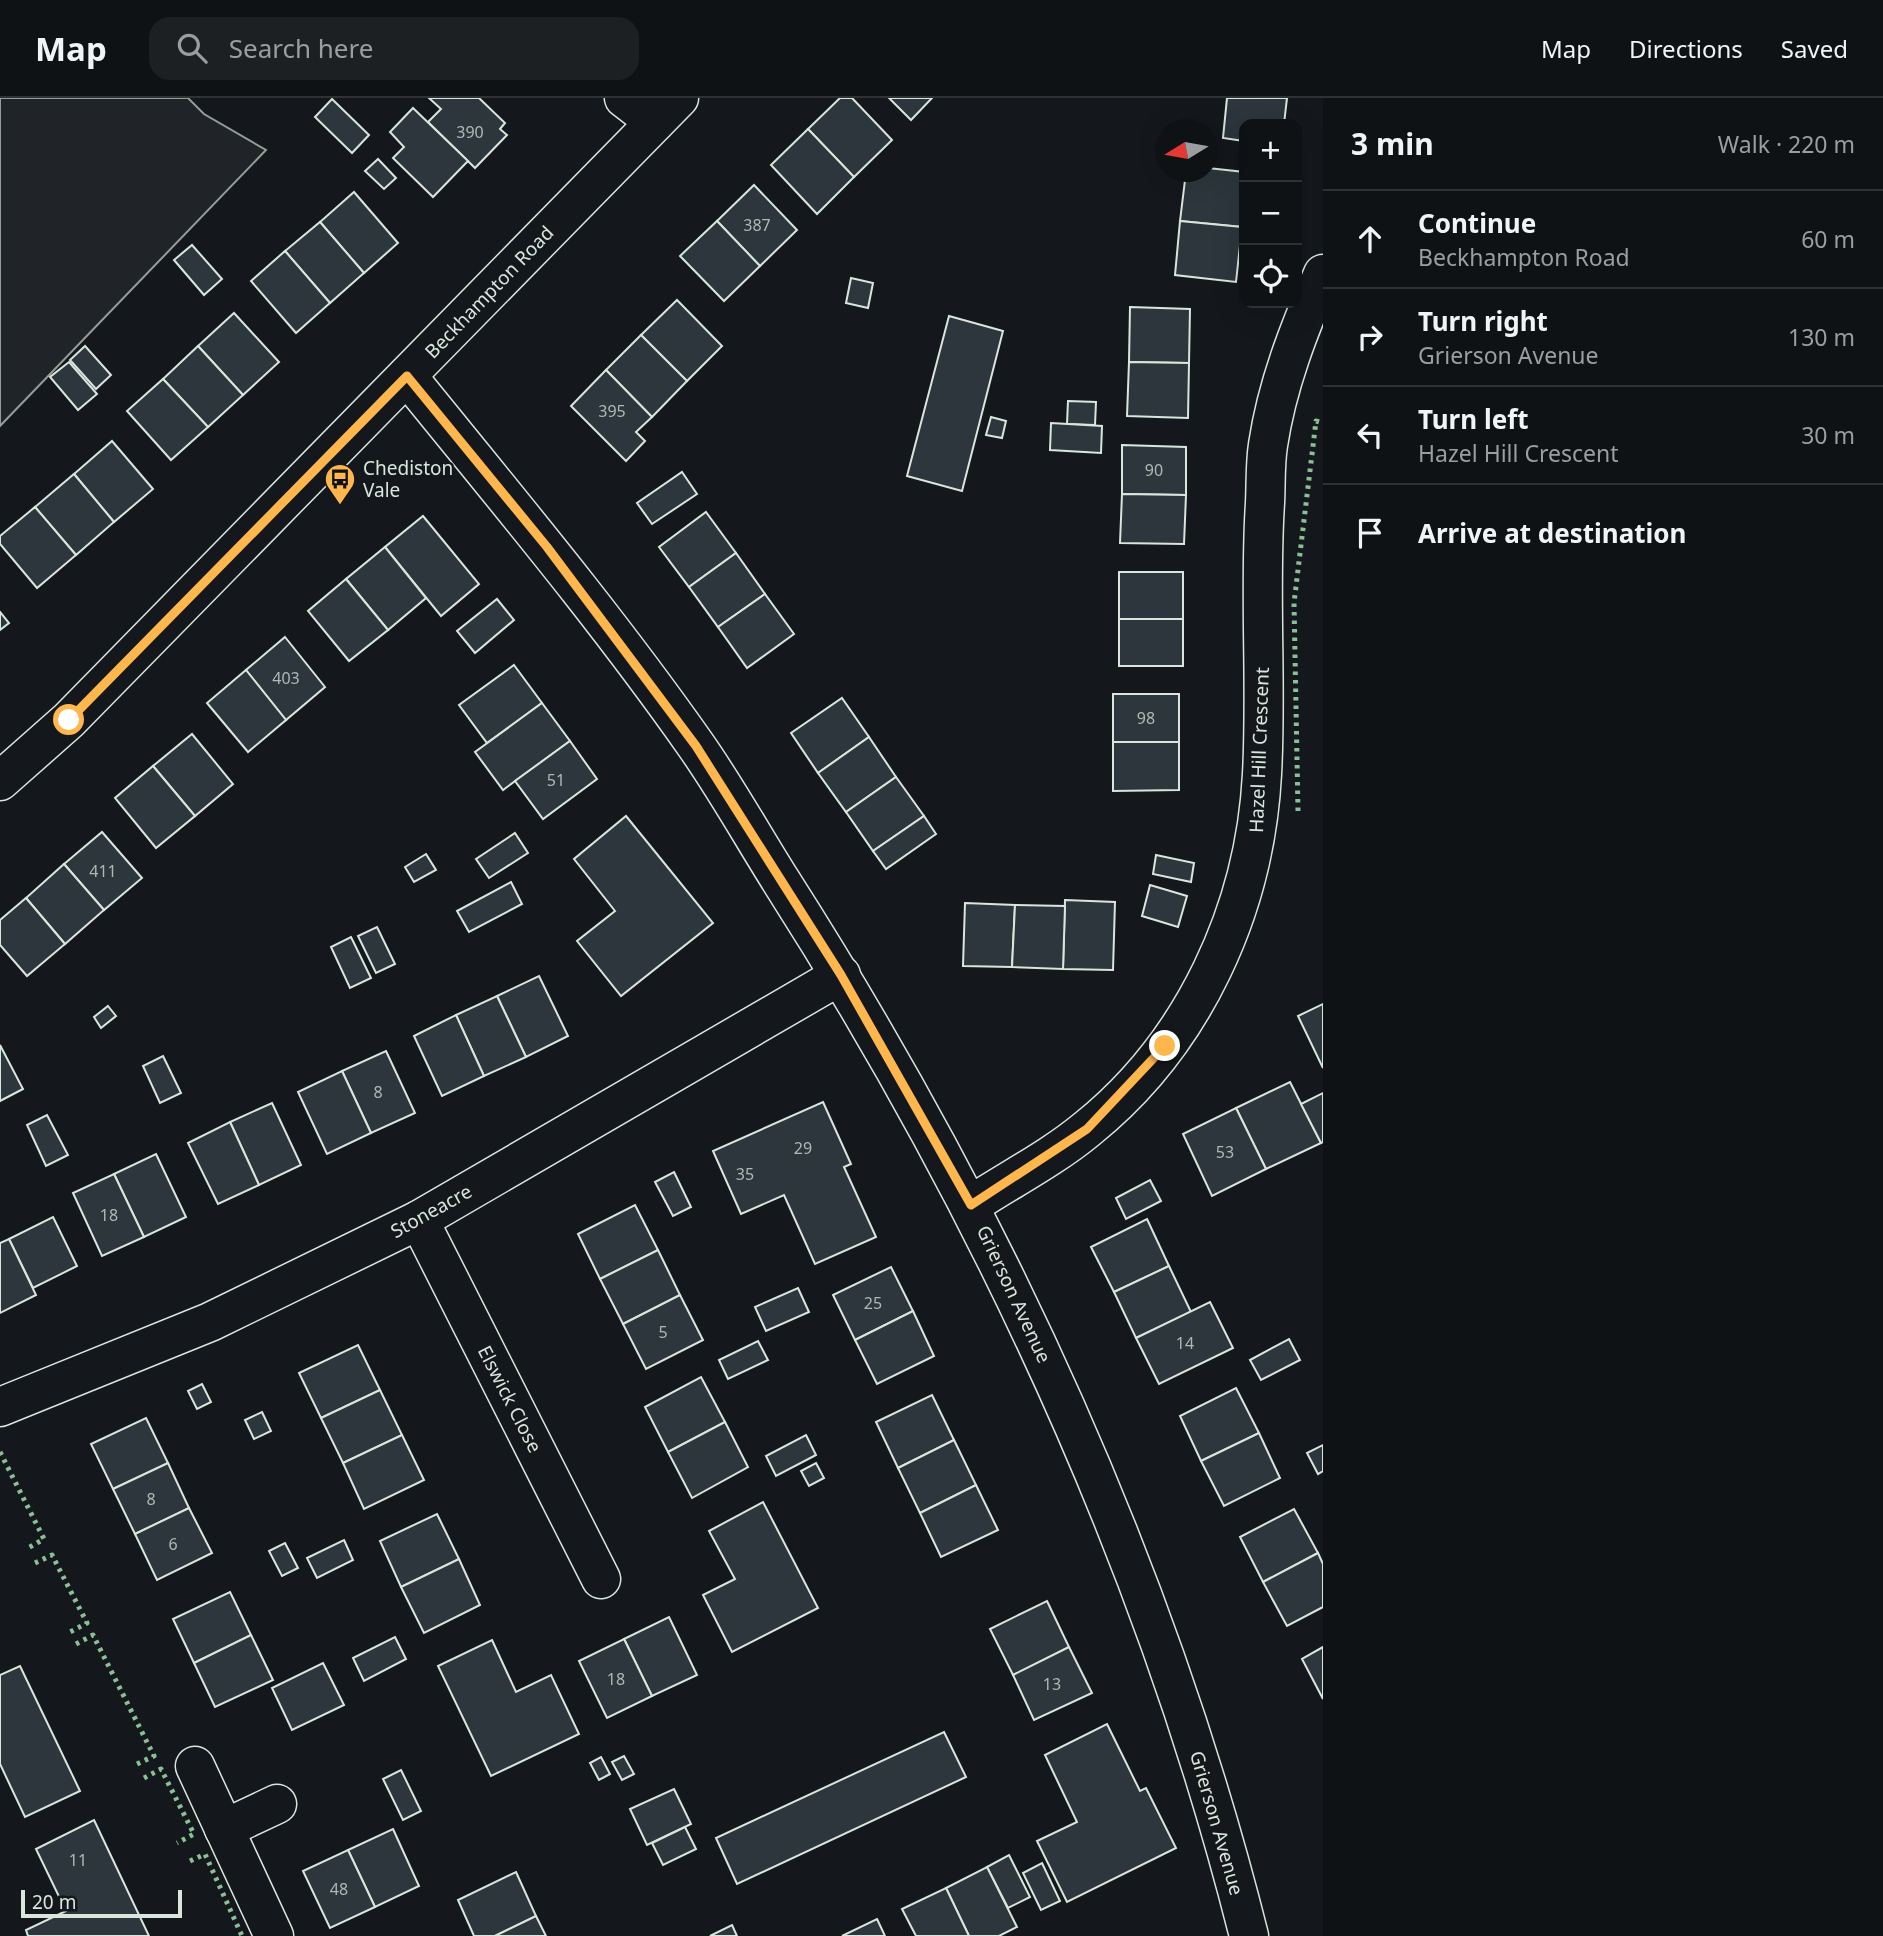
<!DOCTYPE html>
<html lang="en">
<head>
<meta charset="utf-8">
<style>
  body { margin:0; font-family:"Noto Sans",sans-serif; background:#1d2022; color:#f1f3f6 }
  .controls { position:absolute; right:21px; top:21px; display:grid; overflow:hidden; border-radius:14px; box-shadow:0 7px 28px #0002 }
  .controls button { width:63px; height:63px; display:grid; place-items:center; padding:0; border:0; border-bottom:2px solid #2f3234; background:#0f1215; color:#f1f3f6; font:35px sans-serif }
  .compass { position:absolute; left:1155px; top:21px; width:63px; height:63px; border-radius:50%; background:#0f1215; box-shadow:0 7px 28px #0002; rotate:259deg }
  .scale { position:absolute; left:21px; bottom:18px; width:161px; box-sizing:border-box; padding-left:7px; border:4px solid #d8e6dc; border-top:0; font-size:19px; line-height:24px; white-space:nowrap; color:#d8e6dc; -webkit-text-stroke:5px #14181c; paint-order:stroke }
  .stop { position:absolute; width:21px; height:21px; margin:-16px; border:5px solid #ffb74d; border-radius:50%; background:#fff }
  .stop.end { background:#ffb74d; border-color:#fff; box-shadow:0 2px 7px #0008 }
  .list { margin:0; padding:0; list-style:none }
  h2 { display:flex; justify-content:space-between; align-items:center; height:91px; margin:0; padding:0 28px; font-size:30px }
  h2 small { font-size:23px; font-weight:400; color:#9b9ea0 }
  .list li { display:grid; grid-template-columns:46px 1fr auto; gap:21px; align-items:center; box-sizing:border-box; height:98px; padding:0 28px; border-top:2px solid #2f3234 }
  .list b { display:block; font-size:26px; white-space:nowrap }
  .list p { margin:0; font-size:23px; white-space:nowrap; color:#9b9ea0 }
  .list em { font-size:23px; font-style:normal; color:#9b9ea0 }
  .icon { flex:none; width:38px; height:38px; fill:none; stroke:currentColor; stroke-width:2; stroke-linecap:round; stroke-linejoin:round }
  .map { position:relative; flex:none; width:1323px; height:1838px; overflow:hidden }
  header { display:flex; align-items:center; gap:42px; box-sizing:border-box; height:98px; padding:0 35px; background:#0f1215; border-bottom:2px solid #2f3234 }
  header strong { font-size:33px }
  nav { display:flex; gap:38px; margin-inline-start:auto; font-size:24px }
  .search { width:490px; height:63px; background:#1d2022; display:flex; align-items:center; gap:18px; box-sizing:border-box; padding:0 24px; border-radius:21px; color:#9b9ea0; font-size:26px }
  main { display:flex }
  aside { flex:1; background:#0f1215 }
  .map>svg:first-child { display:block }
</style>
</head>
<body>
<header>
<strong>Map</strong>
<div class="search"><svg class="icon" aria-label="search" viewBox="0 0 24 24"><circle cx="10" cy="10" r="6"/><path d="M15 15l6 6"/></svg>Search here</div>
<nav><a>Map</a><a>Directions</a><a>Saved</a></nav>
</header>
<main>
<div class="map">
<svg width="1323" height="1838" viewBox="0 0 1323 1838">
  <rect width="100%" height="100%" fill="#14181c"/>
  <!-- green -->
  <path fill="#202428" stroke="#939e99" stroke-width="2" d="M0,0h188l16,16 62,36 -266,276z"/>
  <!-- building -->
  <g fill="#2c363c" stroke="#d8e6dc" stroke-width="2">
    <path d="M429,0h50l26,25 -5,6 7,6 -32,33 -47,-46 13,-13z"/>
    <path d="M840,0h12l40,42 -38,37 -46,-48z"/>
    <path d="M889,0h43l-21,22z"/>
    <path d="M1227,0h60l-3,26h-40v17l-21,-3z"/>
    <path d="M332,1l37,36 -17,18 -37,-36z"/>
    <path d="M413,10l55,53 -35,36 -40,-39 11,-11 -14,-15z"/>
    <path d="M808,31l46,48 -37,37 -46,-49z"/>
    <path d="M378,61l18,19 -12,11 -19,-18z"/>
    <path d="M1208,70l36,4 -2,55 -62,-6 6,-49h22z"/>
    <path d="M754,87l43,45 -37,36 -43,-45z"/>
    <path d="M354,94l44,51 -34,30 -44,-51z"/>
    <path d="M717,123l43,45 -36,35 -44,-45z"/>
    <path d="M1180,123l62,6 -6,55 -61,-7z"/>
    <path d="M320,124l44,51 -34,30 -45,-52z"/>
    <path d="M192,147l30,34 -18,16 -30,-35z"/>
    <path d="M285,153l45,52 -34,30 -45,-52z"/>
    <path d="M851,180l22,5 -5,25 -22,-5z"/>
    <path d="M677,202l45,46 -35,35 -46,-46z"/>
    <path d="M1130,209l60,2 -1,54 -60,-1z"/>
    <path d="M234,215l45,49 -36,33 -45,-49z"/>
    <path d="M949,218l54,15 -41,160 -55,-15z"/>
    <path d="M641,237l46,46 -35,36 -46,-47z"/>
    <path d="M85,248l26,29 -15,14 -26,-29z"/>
    <path d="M198,248l45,49 -35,32 -45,-48z"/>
    <path d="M69,264l28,32 -19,16 -28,-33z"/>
    <path d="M1129,264l60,1 -1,55 -61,-2z"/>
    <path d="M606,272l46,47 -16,15 9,9 -19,20 -55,-55z"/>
    <path d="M163,281l45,48 -37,33 -44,-49z"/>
    <path d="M1068,303l28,1 -1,23 -28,-1z"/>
    <path d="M991,319l15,4 -4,17 -16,-3z"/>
    <path d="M1051,325l51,3 -1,27 -51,-3z"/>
    <path d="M112,343l41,48 -39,33 -40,-48z"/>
    <path d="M1122,347l64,2v48l-64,-1z"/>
    <path d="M682,374l15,22 -45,30 -15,-21z"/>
    <path d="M74,376l40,48 -38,33 -41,-48z"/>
    <path d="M1122,396l64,1 -2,49 -64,-1z"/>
    <path d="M35,409l41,48 -39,33 -37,-44v-8z"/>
    <path d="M706,414l30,41 -47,34 -30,-40z"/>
    <path d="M423,418l56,68 -38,32 -56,-69z"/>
    <path d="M385,449l41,51 -38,32 -42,-51z"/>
    <path d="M736,455l29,41 -47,33 -29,-40z"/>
    <rect x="1119" y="474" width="64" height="47"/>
    <path d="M346,481l42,51 -39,31 -41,-50z"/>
    <path d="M765,496l29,40 -47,34 -29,-41z"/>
    <path d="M497,501l17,21 -39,33 -18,-22z"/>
    <path d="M0,514l9,11 -9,7z"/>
    <rect x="1119" y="521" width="64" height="47"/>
    <path d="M285,539l40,50 -39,33 -40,-50z"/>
    <path d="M514,567l28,38 -55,40 -28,-38z"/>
    <path d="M246,572l40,50 -38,32 -41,-49z"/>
    <rect x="1113" y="596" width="66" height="48"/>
    <path d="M842,600l27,39 -51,36 -27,-40z"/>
    <path d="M542,605l28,38 -67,49 -28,-38z"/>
    <path d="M192,636l41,50 -38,32 -42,-50z"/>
    <path d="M869,639l27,40 -50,35 -28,-39z"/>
    <path d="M570,643l27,38 -54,40 -28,-38z"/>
    <path d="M1113,644h66v48l-66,1z"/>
    <path d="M153,668l42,50 -39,32 -41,-50z"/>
    <path d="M896,679l28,39 -51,35 -27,-39z"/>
    <path d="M626,718l87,107 -92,73 -44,-55 38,-30 -41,-52z"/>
    <path d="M924,718l12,18 -50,35 -13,-18z"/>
    <path d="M102,734l40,46 -38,32 -40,-46z"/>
    <path d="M515,735l13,20 -39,25 -13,-19z"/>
    <path d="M426,756l10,16 -22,12 -9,-15z"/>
    <path d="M1156,757l38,8 -3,19 -38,-8z"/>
    <path d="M64,766l40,46 -39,34 -39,-46z"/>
    <path d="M511,784l11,22 -53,28 -12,-21z"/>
    <path d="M1150,787l37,11 -9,31 -36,-11z"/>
    <path d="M26,800l39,46 -38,32 -27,-31v-25z"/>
    <path d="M1065,802l50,2 -2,68 -50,-1z"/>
    <path d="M965,805l50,2 -3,62 -49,-1z"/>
    <path d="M1015,807l50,1 -2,63 -51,-2z"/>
    <path d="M377,829l18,37 -19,9 -18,-37z"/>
    <path d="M351,839l20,41 -21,10 -19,-41z"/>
    <path d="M539,878l29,60 -42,21 -29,-61z"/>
    <path d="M497,898l29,61 -42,19 -28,-61z"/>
    <path d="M1323,906v64l-25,-52z"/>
    <path d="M108,908l8,10 -15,12 -7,-11z"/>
    <path d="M456,917l28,61 -42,20 -28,-60z"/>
    <path d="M0,947l23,44 -23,12z"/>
    <path d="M386,953l29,62 -44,20 -29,-62z"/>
    <path d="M163,958l18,37 -21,10 -17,-37z"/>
    <path d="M342,973l29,62 -44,21 -29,-62z"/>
    <path d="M1290,984l31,61 -55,26 -30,-61z"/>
    <path d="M1323,995v49l-2,1 -20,-39z"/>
    <path d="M823,1004l28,62 -7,3 32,70 -61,27 -31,-69 -43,19 -28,-63z"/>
    <path d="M272,1005l29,62 -42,20 -29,-63z"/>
    <path d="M1236,1010l30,61 -54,27 -29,-62z"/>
    <path d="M47,1017l21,40 -22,11 -19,-41z"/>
    <path d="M230,1024l29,63 -41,19 -30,-61z"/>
    <path d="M156,1056l30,63 -42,20 -30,-63z"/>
    <path d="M674,1074l17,35 -18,9 -18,-34z"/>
    <path d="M114,1076l30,63 -42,19 -29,-63z"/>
    <path d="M1150,1082l11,21 -35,18 -10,-21z"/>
    <path d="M635,1107l23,45 -58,29 -22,-45z"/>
    <path d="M53,1119l24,49 -44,22 -24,-49z"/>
    <path d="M1147,1121l22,47 -55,26 -23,-45z"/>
    <path d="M9,1141l27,56 -36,18v-70z"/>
    <path d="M658,1152l22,45 -57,29 -23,-45z"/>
    <path d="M1169,1168l22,46 -55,26 -22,-46z"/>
    <path d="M891,1169l22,44 -58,29 -22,-45z"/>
    <path d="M798,1190l11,24 -43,19 -11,-24z"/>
    <path d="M680,1197l23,45 -57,29 -23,-45z"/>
    <path d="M1210,1204l23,46 -74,36 -23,-46z"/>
    <path d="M913,1213l21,45 -57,28 -22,-44z"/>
    <path d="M1289,1241l11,21 -39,20 -11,-20z"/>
    <path d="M758,1243l10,19 -40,19 -9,-19z"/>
    <path d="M358,1247l22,45 -59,28 -22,-45z"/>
    <path d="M701,1279l24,45 -57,30 -23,-45z"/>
    <path d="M202,1286l9,18 -14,7 -9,-18z"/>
    <path d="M1236,1290l23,45 -58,28 -21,-45z"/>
    <path d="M380,1292l22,45 -59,28 -22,-45z"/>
    <path d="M932,1297l22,45 -56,28 -22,-46z"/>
    <path d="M262,1314l9,19 -17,8 -9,-19z"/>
    <path d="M146,1320l22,45 -55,26 -22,-45z"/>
    <path d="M725,1324l23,45 -56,31 -24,-46z"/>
    <path d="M1259,1335l21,45 -56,28 -23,-45z"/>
    <path d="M402,1337l22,45 -60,29 -21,-46z"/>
    <path d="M806,1337l10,20 -40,21 -10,-20z"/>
    <path d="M954,1342l22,45 -56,28 -22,-45z"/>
    <path d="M1323,1347v26l-5,3 -11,-21z"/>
    <path d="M168,1365l21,45 -54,26 -22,-45z"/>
    <path d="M816,1365l8,15 -15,8 -8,-15z"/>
    <path d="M976,1387l22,45 -57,27 -21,-44z"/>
    <path d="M763,1404l55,106 -86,44 -29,-57 32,-16 -26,-48z"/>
    <path d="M189,1410l23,45 -55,27 -22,-46z"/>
    <path d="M1294,1411l24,44 -55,29 -23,-45z"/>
    <path d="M437,1416l22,45 -58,28 -21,-46z"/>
    <path d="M344,1442l9,20 -36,18 -10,-20z"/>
    <path d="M285,1445l13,25 -16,8 -13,-25z"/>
    <path d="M1318,1455l5,11v43l-36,19 -24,-44z"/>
    <path d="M459,1461l21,46 -56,28 -23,-46z"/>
    <path d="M230,1494l21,43 -57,28 -21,-44z"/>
    <path d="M1047,1503l22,46 -56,28 -23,-46z"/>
    <path d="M669,1519l28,58 -45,21 -28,-57z"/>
    <path d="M251,1537l22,45 -58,27 -21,-44z"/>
    <path d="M395,1539l11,22 -42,22 -11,-23z"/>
    <path d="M624,1541l28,57 -45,22 -28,-57z"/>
    <path d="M492,1542l24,52 35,-17 28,59 -88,42 -53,-110z"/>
    <path d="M1069,1549l23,46 -58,27 -21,-45z"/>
    <path d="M1323,1549v52l-21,-40z"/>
    <path d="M323,1565l21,42 -52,25 -20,-42z"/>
    <path d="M20,1568l60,125 -55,26 -25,-53v-89z"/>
    <path d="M1107,1626l33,67 6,-3 30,60 -109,54 -30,-61 40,-19 -32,-67z"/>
    <path d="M944,1634l22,45 -229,107 -21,-46z"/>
    <path d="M624,1658l10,18 -12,6 -10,-18z"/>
    <path d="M601,1659l9,17 -11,6 -9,-17z"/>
    <path d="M401,1672l20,41 -18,9 -20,-41z"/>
    <path d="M674,1691l17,35 -44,21 -17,-36z"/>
    <path d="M94,1722l55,116h-121l-2,-6 40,-19 -30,-62z"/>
    <path d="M685,1729l11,22 -33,16 -11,-22z"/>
    <path d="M393,1731l26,57 -44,21 -27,-57z"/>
    <path d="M348,1752l27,57 -45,21 -27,-57z"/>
    <path d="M1009,1757l21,42 -22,11 -21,-41z"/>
    <path d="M1042,1765l18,38 -19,9 -18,-37z"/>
    <path d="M987,1769l30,60 -18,9h-30l-23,-48z"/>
    <path d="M516,1774l20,44 -41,20h-21l-16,-36z"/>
    <path d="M946,1790l23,48h-53l-14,-27z"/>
    <path d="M536,1818l10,20h-51z"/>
    <path d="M877,1821l8,17h-43z"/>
    <path d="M732,1827l5,11h-27z"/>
  </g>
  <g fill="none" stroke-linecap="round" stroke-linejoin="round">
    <!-- minor casing -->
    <g stroke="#d8e6dc" stroke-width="41">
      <g id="minor">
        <path d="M624,0l31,24"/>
        <path d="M407,278c98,121 198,240 288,368 31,44 57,91 86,137 209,327 373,677 468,1055"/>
        <path d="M971,1107c38,-25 81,-47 116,-76 107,-86 168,-220 175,-355 5,-90 -3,-181 3,-271 1,-19 0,-39 3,-58 9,-60 31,-116 55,-171"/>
        <path d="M419,1122l182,359"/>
        <path d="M0,1309l210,-85 209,-102 422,-245"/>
        <path d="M195,1668l79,170"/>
        <path d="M224,1731l53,-25"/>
      </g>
    </g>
    <!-- tertiary casing -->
    <g stroke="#d8e6dc" stroke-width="41">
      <path id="tertiary" d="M0,683l69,-61 610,-622"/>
    </g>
    <!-- minor -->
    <use href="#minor" stroke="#14181c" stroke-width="38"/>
    <!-- tertiary -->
    <use href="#tertiary" stroke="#14181c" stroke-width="38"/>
    <!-- hedge -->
    <g stroke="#8ac095" stroke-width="5" stroke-dasharray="3.5 5" stroke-linecap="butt">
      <path d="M1298,713l-4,-208 22,-182 7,2"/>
      <path d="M0,1354l44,87 -16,9"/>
      <path d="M35,1465l17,-8 35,68 -17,9"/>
      <path d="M76,1546l17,-9 61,121 -17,8"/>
      <path d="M144,1680l17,-9 33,65 -17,9"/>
      <path d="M190,1763l15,-7 37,82"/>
    </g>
  </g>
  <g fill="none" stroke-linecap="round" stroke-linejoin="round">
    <!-- route -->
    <path stroke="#ffb74d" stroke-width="9" d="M69,622l338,-344 140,171 149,199 145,229 130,230 116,-76 78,-83"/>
  </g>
  <!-- icons -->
  <defs>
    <g id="bus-pin" transform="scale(1.575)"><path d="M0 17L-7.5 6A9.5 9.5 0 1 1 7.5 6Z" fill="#ffb74d" stroke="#14181c"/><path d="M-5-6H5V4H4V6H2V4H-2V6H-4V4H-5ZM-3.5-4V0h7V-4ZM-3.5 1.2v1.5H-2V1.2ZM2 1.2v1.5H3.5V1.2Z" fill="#111"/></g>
  </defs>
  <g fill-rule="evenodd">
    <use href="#bus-pin" x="340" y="381"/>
  </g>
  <g text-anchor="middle" stroke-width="5" stroke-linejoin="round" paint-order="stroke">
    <!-- number labels -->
    <g font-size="16" fill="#adbab4">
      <text x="470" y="40">390</text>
      <text x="757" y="133">387</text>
      <text x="612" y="319">395</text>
      <text x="1154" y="378">90</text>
      <text x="286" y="586">403</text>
      <text x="1146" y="626">98</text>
      <text x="556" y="688">51</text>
      <text x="103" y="779">411</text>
      <text x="378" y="1000">8</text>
      <text x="803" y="1056">29</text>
      <text x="1225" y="1060">53</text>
      <text x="745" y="1082">35</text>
      <text x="109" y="1123">18</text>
      <text x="873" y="1211">25</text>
      <text x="663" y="1240">5</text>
      <text x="1185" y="1251">14</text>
      <text x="151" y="1407">8</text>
      <text x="173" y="1452">6</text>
      <text x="616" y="1587">18</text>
      <text x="1052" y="1592">13</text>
      <text x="78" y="1768">11</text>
      <text x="339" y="1797">48</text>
    </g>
    <!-- street labels -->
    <g font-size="19" fill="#d8e6dc" stroke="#14181c">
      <text transform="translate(489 194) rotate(-46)" y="7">Beckhampton Road</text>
      <text transform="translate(1259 652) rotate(-88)" y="7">Hazel Hill Crescent</text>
      <text transform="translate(431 1113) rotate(-29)" y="7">Stoneacre</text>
      <text transform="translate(1014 1196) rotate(65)" y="7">Grierson Avenue</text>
      <text transform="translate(510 1301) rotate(63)" y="7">Elswick Close</text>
      <text transform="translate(1217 1725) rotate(74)" y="7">Grierson Avenue</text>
    </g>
    <!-- poi labels -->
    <g font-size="19" fill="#d8e6dc" stroke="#14181c" text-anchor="start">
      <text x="363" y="377">Chediston<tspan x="363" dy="22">Vale</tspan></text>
    </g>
  </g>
</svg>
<div class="controls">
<button>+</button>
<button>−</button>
<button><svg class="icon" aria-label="locate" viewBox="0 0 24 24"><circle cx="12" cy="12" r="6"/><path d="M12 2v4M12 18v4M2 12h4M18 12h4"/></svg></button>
</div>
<svg class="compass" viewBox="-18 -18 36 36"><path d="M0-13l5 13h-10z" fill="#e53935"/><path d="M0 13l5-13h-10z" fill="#9b9ea0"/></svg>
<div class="scale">20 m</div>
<div class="stop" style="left:69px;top:622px"></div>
<div class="stop end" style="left:1165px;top:948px"></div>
</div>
<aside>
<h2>3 min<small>Walk · 220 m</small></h2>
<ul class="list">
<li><svg class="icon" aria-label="ahead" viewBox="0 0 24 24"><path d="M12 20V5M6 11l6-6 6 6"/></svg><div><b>Continue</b><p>Beckhampton Road</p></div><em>60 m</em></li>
<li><svg class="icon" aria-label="right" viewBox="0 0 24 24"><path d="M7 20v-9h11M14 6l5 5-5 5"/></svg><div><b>Turn right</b><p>Grierson Avenue</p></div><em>130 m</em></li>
<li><svg class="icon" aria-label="left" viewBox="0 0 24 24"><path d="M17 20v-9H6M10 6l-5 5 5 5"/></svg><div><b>Turn left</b><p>Hazel Hill Crescent</p></div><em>30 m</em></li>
<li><svg class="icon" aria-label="arrive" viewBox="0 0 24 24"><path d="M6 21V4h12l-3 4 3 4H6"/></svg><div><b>Arrive at destination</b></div></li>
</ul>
</aside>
</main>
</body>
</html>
